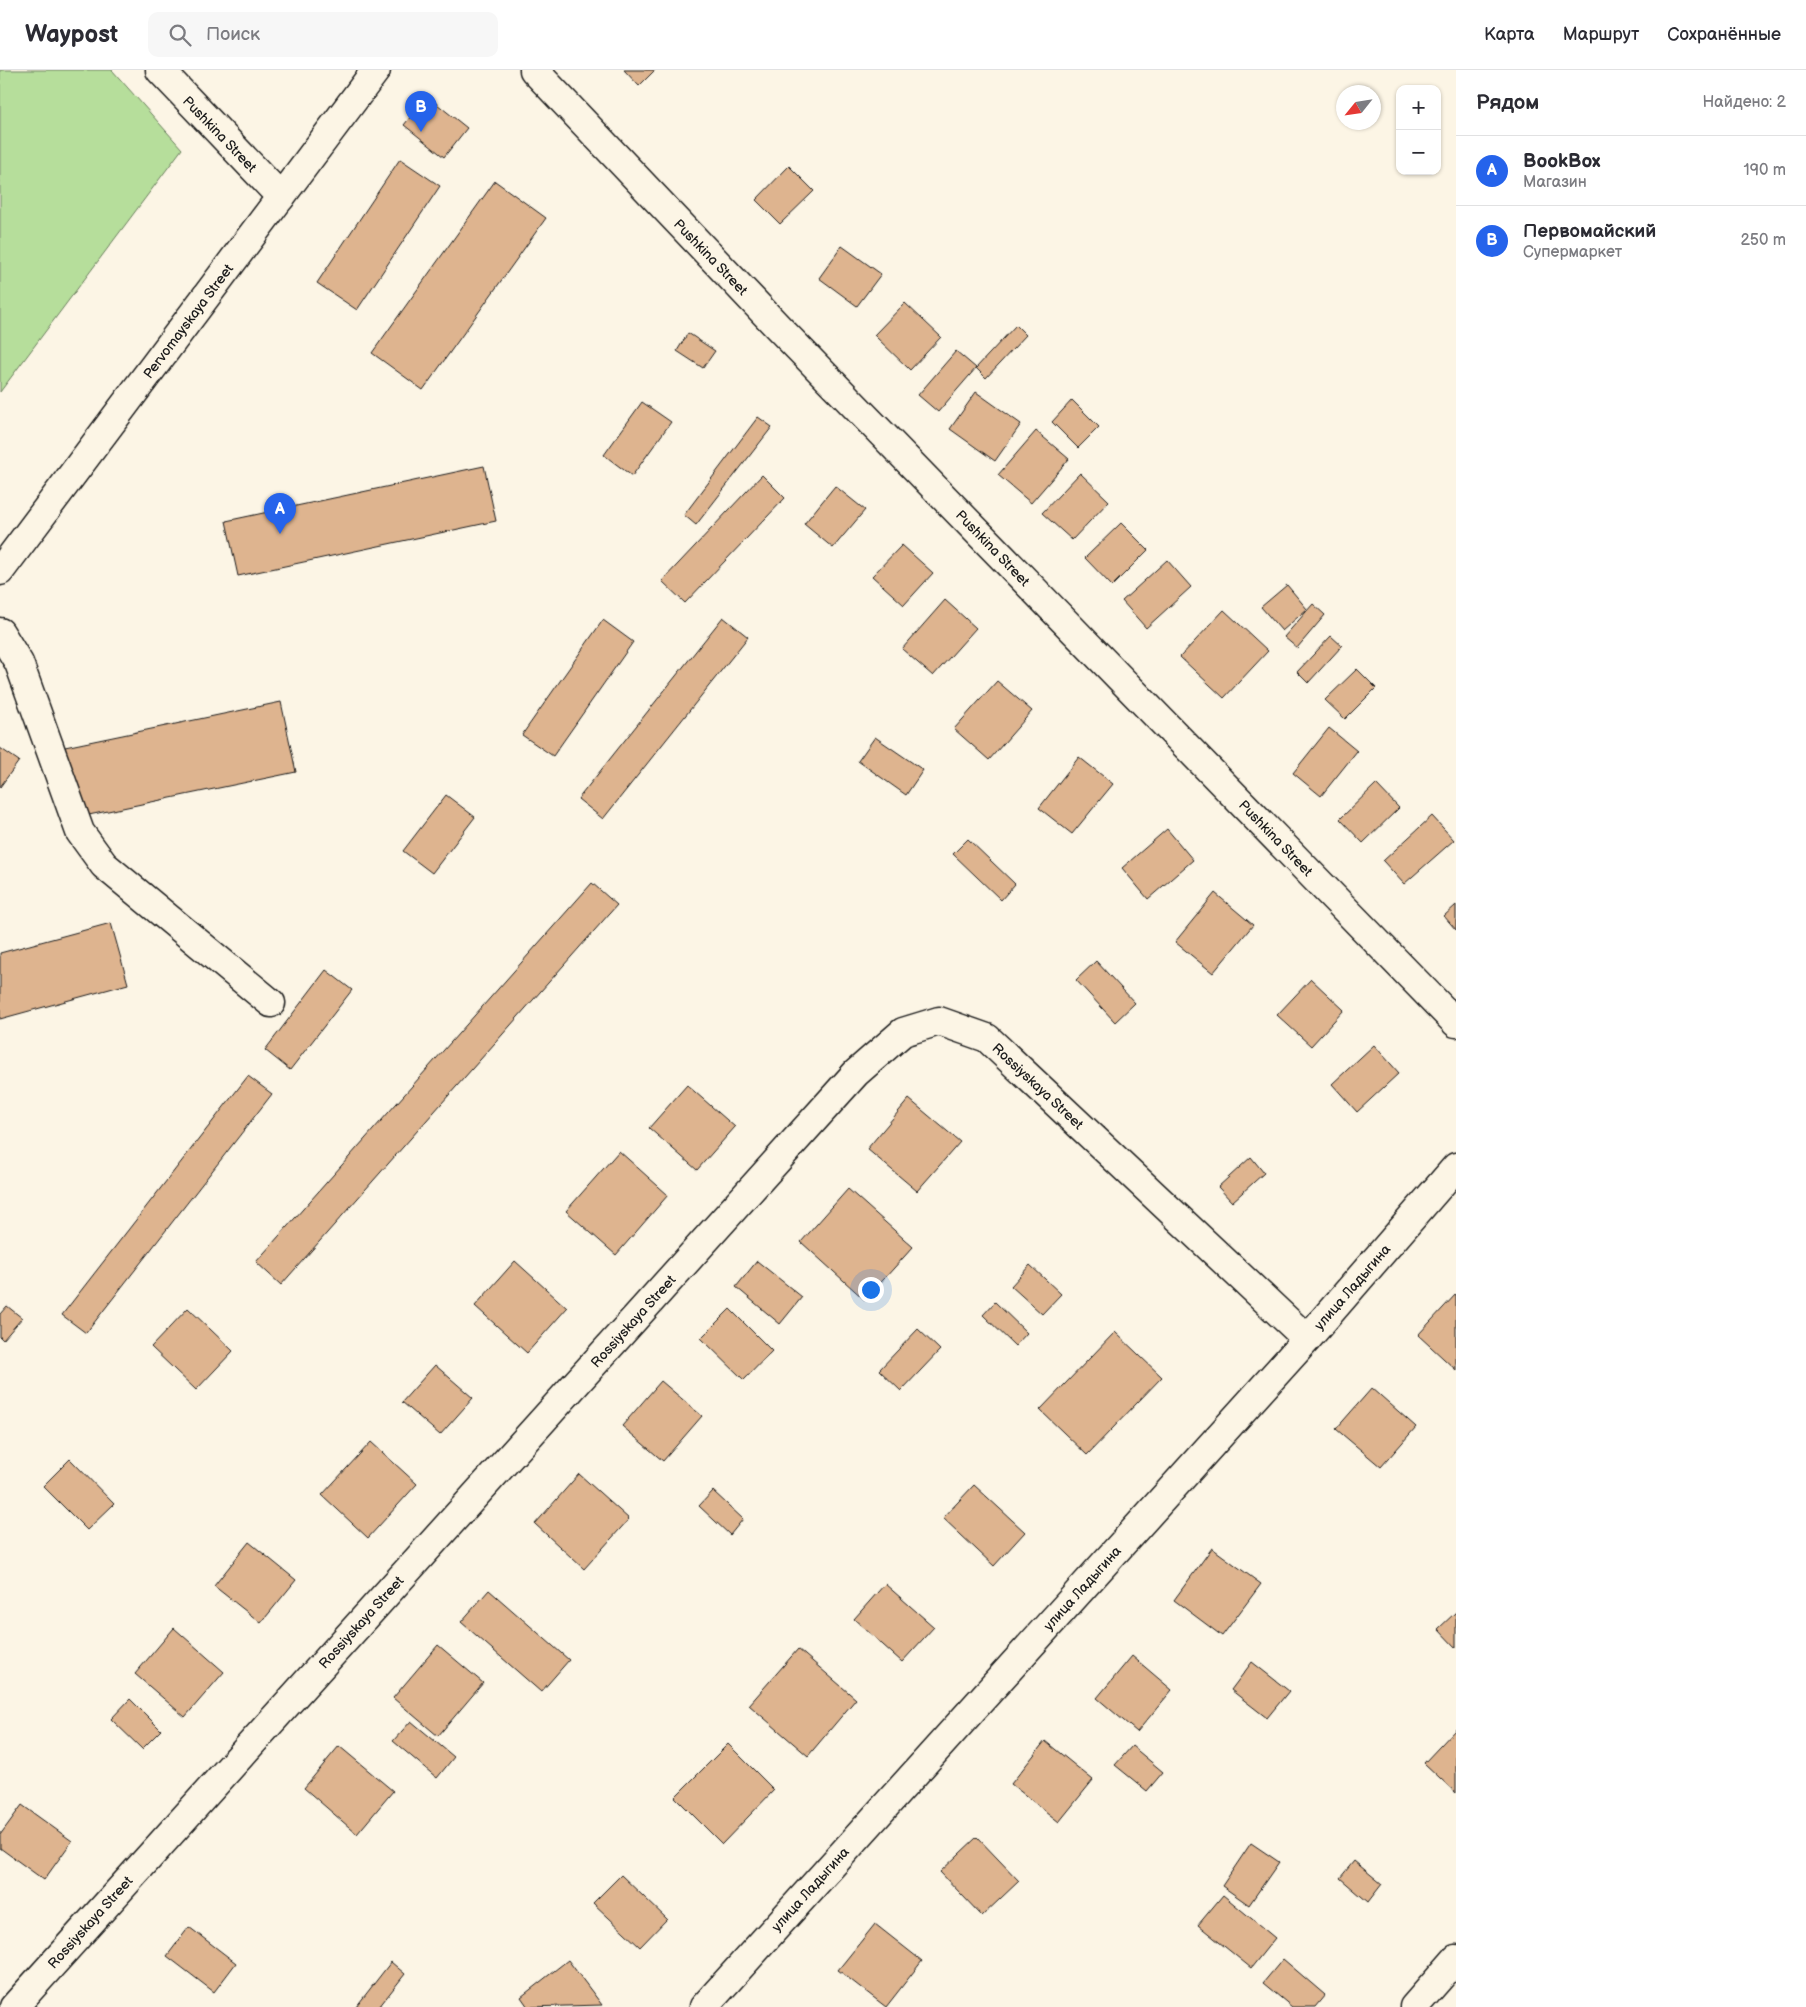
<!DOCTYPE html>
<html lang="ru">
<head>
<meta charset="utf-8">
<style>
  body { margin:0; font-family:"Balsamiq Sans",sans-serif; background:#f7f7f7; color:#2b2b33 }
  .controls { position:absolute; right:15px; top:15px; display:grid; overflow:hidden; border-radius:10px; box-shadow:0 1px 4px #0004 }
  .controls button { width:45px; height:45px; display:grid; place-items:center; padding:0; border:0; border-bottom:1px solid #e1e1e2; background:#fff; color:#2b2b33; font:25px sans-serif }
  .compass { position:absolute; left:1336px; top:15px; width:45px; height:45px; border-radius:50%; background:#fff; box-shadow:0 1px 4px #0004; rotate:240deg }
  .you { position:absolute; left:870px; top:1219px; width:18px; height:18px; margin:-12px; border:4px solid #fff; border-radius:50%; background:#1a73e8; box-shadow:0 0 0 8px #1a73e833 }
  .badge { display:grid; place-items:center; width:32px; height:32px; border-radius:50%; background:#2563eb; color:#fff; font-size:16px; font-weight:700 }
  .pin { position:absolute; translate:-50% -41px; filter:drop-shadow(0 1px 2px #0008) }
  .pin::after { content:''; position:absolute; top:26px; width:18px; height:15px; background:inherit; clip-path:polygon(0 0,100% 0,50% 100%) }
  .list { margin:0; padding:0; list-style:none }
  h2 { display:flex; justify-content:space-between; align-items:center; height:65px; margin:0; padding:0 20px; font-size:21px }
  h2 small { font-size:16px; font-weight:400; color:#7c7c81 }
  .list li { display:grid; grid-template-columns:32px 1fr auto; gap:15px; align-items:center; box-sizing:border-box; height:70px; padding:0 20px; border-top:1px solid #e1e1e2 }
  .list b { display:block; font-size:19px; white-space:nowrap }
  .list p { margin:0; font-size:16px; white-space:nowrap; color:#7c7c81 }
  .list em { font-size:16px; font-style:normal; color:#7c7c81 }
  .icon { flex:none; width:28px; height:28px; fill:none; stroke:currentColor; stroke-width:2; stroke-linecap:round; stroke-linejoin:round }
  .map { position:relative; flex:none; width:1456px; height:1937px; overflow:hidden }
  header { display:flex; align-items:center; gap:30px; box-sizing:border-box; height:70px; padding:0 25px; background:#fff; border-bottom:1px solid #e1e1e2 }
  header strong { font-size:24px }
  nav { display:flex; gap:28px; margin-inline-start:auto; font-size:18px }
  .search { width:350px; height:45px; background:#f7f7f7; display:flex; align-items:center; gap:12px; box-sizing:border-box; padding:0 18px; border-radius:10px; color:#7c7c81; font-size:19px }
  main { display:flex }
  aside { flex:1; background:#fff }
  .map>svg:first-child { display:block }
</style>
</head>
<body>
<header>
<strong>Waypost</strong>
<div class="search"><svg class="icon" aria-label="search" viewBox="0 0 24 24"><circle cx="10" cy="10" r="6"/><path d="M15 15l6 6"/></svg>Поиск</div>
<nav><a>Карта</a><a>Маршрут</a><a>Сохранённые</a></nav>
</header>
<main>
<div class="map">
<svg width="1456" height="1937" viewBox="0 0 1456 1937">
  <rect width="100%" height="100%" fill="#fcf5e5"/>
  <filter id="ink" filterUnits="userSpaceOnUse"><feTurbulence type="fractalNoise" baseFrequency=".02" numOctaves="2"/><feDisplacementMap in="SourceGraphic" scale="10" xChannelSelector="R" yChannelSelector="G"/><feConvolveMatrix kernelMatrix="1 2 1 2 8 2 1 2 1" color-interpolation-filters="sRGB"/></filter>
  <g filter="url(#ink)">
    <!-- green -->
    <path fill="#b6de9b" stroke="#697d5c" d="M0,0h112l70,79 -182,243z"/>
    <!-- building -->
    <g fill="#deb48f" stroke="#1c1c1c">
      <path d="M624,0h31l-16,16z"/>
      <path d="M427,26l40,32 -23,29 -40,-32z"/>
      <path d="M400,89l40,27 -83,124 -40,-27z"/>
      <path d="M789,96l25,25 -34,33 -24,-24z"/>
      <path d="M495,111l51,37 -123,172 -51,-37z"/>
      <path d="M842,176l39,28 -24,32 -38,-28z"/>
      <path d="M905,233l36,34 -31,33 -36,-35z"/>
      <path d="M1016,255l10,10 -40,43 -10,-10z"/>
      <path d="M688,263l27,18 -12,17 -26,-17z"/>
      <path d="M956,281l20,17 -38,44 -20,-17z"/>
      <path d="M976,322l45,32 -26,37 -45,-32z"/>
      <path d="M1072,330l27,27 -21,21 -26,-26z"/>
      <path d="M642,332l29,20 -39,54 -28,-21z"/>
      <path d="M758,347l14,10 -76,98 -12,-10z"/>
      <path d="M1036,361l33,28 -38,44 -33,-28z"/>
      <path d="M484,396l12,55 -258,55 -12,-55z"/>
      <path d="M1080,403l29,28 -37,39 -30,-27z"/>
      <path d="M762,405l23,23 -100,105 -23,-22z"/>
      <path d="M835,416l30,24 -32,38 -29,-24z"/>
      <path d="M1121,453l27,27 -36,36 -27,-28z"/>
      <path d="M902,475l31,28 -29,32 -32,-29z"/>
      <path d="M1167,490l24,27 -45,41 -24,-27z"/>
      <path d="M1287,515l20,24 -25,22 -21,-24z"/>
      <path d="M945,530l31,28 -43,48 -31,-27z"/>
      <path d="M1313,534l12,11 -28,33 -13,-11z"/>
      <path d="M1224,540l44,41 -44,47 -44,-41z"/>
      <path d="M723,547l25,20 -145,182 -25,-20z"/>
      <path d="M603,550l30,22 -80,114 -31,-21z"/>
      <path d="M1331,566l11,10 -34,37 -11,-11z"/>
      <path d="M1357,599l19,19 -31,31 -20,-19z"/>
      <path d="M997,611l35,30 -43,49 -35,-31z"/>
      <path d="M281,632l15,70 -217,45 -14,-70z"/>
      <path d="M1329,658l28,23 -36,45 -28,-23z"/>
      <path d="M875,667l48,33 -17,25 -48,-34z"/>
      <path d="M0,678l19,13 -19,26z"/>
      <path d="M1079,687l34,27 -41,50 -33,-26z"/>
      <path d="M1376,714l23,24 -36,35 -23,-24z"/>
      <path d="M446,725l29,22 -43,56 -29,-22z"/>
      <path d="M1432,746l22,24 -50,44 -21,-23z"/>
      <path d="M1167,759l26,31 -45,39 -26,-31z"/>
      <path d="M968,769l47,45 -14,16 -48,-46z"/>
      <path d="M592,813l25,22 -336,380 -25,-23z"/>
      <path d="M1215,823l38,32 -40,48 -38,-31z"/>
      <path d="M1456,835v25l-12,-14z"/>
      <path d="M111,853l17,61 -128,35v-66z"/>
      <path d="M1096,891l39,42 -20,19 -39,-42z"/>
      <path d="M326,900l26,20 -62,80 -25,-20z"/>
      <path d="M1311,909l33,31 -33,36 -34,-31z"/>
      <path d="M1374,975l25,28 -42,39 -25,-28z"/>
      <path d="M248,1006l24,18 -186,239 -24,-18z"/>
      <path d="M687,1015l48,42 -38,43 -48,-42z"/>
      <path d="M909,1029l51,43 -43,49 -50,-42z"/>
      <path d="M619,1081l49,44 -52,60 -50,-44z"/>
      <path d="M1251,1087l13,16 -32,29 -14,-15z"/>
      <path d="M848,1119l65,58 -48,53 -64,-58z"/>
      <path d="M515,1191l52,47 -40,45 -52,-47z"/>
      <path d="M757,1191l45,36 -22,27 -44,-37z"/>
      <path d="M1030,1195l31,29 -19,20 -31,-28z"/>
      <path d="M1456,1224v76l-38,-35z"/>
      <path d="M995,1232l32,31 -12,13 -32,-31z"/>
      <path d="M7,1236l15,12 -19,22 -3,-3v-23z"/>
      <path d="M188,1238l45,43 -37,39 -45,-43z"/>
      <path d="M730,1239l42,42 -28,29 -43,-42z"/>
      <path d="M918,1259l22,21 -39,41 -22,-21z"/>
      <path d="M1115,1262l47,45 -75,78 -47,-45z"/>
      <path d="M435,1295l38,33 -33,37 -38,-33z"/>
      <path d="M661,1311l41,35 -39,45 -41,-35z"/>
      <path d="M1372,1318l44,39 -35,40 -45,-38z"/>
      <path d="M371,1372l46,42 -49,54 -46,-43z"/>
      <path d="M70,1389l44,45 -27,26 -44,-44z"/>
      <path d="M579,1404l50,45 -45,50 -49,-45z"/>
      <path d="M974,1415l51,47 -31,34 -51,-48z"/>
      <path d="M713,1421l30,28 -13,16 -31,-29z"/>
      <path d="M249,1472l47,38 -35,43 -47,-37z"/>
      <path d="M1212,1478l49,36 -39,52 -48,-36z"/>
      <path d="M885,1514l49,43 -32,35 -48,-43z"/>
      <path d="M489,1520l80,70 -28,32 -80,-70z"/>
      <path d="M1456,1542v36l-18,-19z"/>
      <path d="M174,1558l50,44 -39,45 -50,-43z"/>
      <path d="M438,1575l45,38 -45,53 -45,-38z"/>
      <path d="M798,1579l58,50 -48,57 -59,-51z"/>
      <path d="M1132,1586l40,34 -35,42 -40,-34z"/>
      <path d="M1252,1592l37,29 -22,27 -36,-28z"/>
      <path d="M130,1629l31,31 -19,19 -31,-30z"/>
      <path d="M411,1651l43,36 -17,21 -44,-37z"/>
      <path d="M1456,1659v64l-32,-30z"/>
      <path d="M1045,1671l48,39 -34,42 -48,-38z"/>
      <path d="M728,1674l46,46 -52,54 -47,-47z"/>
      <path d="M339,1676l54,45 -36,43 -53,-46z"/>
      <path d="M1132,1676l31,26 -16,19 -32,-26z"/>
      <path d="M22,1735l50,36 -28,39 -44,-32v-13z"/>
      <path d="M977,1767l42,44 -37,35 -42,-44z"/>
      <path d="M1251,1773l28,19 -30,43 -27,-19z"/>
      <path d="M1354,1791l28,23 -14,18 -28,-24z"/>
      <path d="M621,1805l46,44 -27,28 -47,-44z"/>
      <path d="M1223,1825l52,43 -24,30 -53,-43z"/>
      <path d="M875,1854l47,37 -36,46 -48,-37z"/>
      <path d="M189,1857l47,36 -22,29 -47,-36z"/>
      <path d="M1283,1889l42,36 -10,12h-23l-29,-24z"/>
      <path d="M568,1890l34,45 -74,2 -7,-10z"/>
      <path d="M391,1892l14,12 -26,33h-23z"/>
    </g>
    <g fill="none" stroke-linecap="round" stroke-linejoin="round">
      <!-- minor casing -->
      <g stroke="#1c1c1c" stroke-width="31">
        <g id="minor">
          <path d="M160,0l121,127"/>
          <path d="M534,0l243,256 679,697"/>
          <path d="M0,501l376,-501"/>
          <path d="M0,562l19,31 61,169 24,33 167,138"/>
          <path d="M14,1937l842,-934 47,-41 36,-11 48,17 320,301"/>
          <path d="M704,1937l603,-668 149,-172"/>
          <path d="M1414,1937l42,-48"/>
        </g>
      </g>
      <!-- minor -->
      <use href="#minor" stroke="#fcf5e5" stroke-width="28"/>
    </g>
  </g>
  <g text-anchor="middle" stroke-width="4" stroke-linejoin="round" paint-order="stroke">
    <!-- street labels -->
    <g font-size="14" fill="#1c1c1c" stroke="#fcf5e5">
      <text transform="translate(220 64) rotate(46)" y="5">Pushkina Street</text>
      <text transform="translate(711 187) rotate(46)" y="5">Pushkina Street</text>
      <text transform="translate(188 251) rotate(-53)" y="5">Pervomayskaya Street</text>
      <text transform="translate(993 478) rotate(46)" y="5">Pushkina Street</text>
      <text transform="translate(1276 768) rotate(46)" y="5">Pushkina Street</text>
      <text transform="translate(1038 1016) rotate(43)" y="5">Rossiyskaya Street</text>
      <text transform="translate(1352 1217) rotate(-49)" y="5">улица Ладыгина</text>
      <text transform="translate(633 1251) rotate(-48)" y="5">Rossiyskaya Street</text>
      <text transform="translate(1082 1518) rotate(-48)" y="5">улица Ладыгина</text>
      <text transform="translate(361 1552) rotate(-48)" y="5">Rossiyskaya Street</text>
      <text transform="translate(810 1819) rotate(-48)" y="5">улица Ладыгина</text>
      <text transform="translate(90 1852) rotate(-48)" y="5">Rossiyskaya Street</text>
    </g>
  </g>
</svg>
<div class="controls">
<button>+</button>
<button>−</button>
</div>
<svg class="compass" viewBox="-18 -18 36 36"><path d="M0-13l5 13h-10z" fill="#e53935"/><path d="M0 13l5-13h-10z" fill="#7c7c81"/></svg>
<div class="you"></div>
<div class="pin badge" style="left:280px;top:464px">A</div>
<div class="pin badge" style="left:421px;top:62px">B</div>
</div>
<aside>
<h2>Рядом<small>Найдено: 2</small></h2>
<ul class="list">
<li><span class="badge">A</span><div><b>BookBox</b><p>Магазин</p></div><em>190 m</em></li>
<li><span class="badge">B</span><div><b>Первомайский</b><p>Супермаркет</p></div><em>250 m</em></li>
</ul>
</aside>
</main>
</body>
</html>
